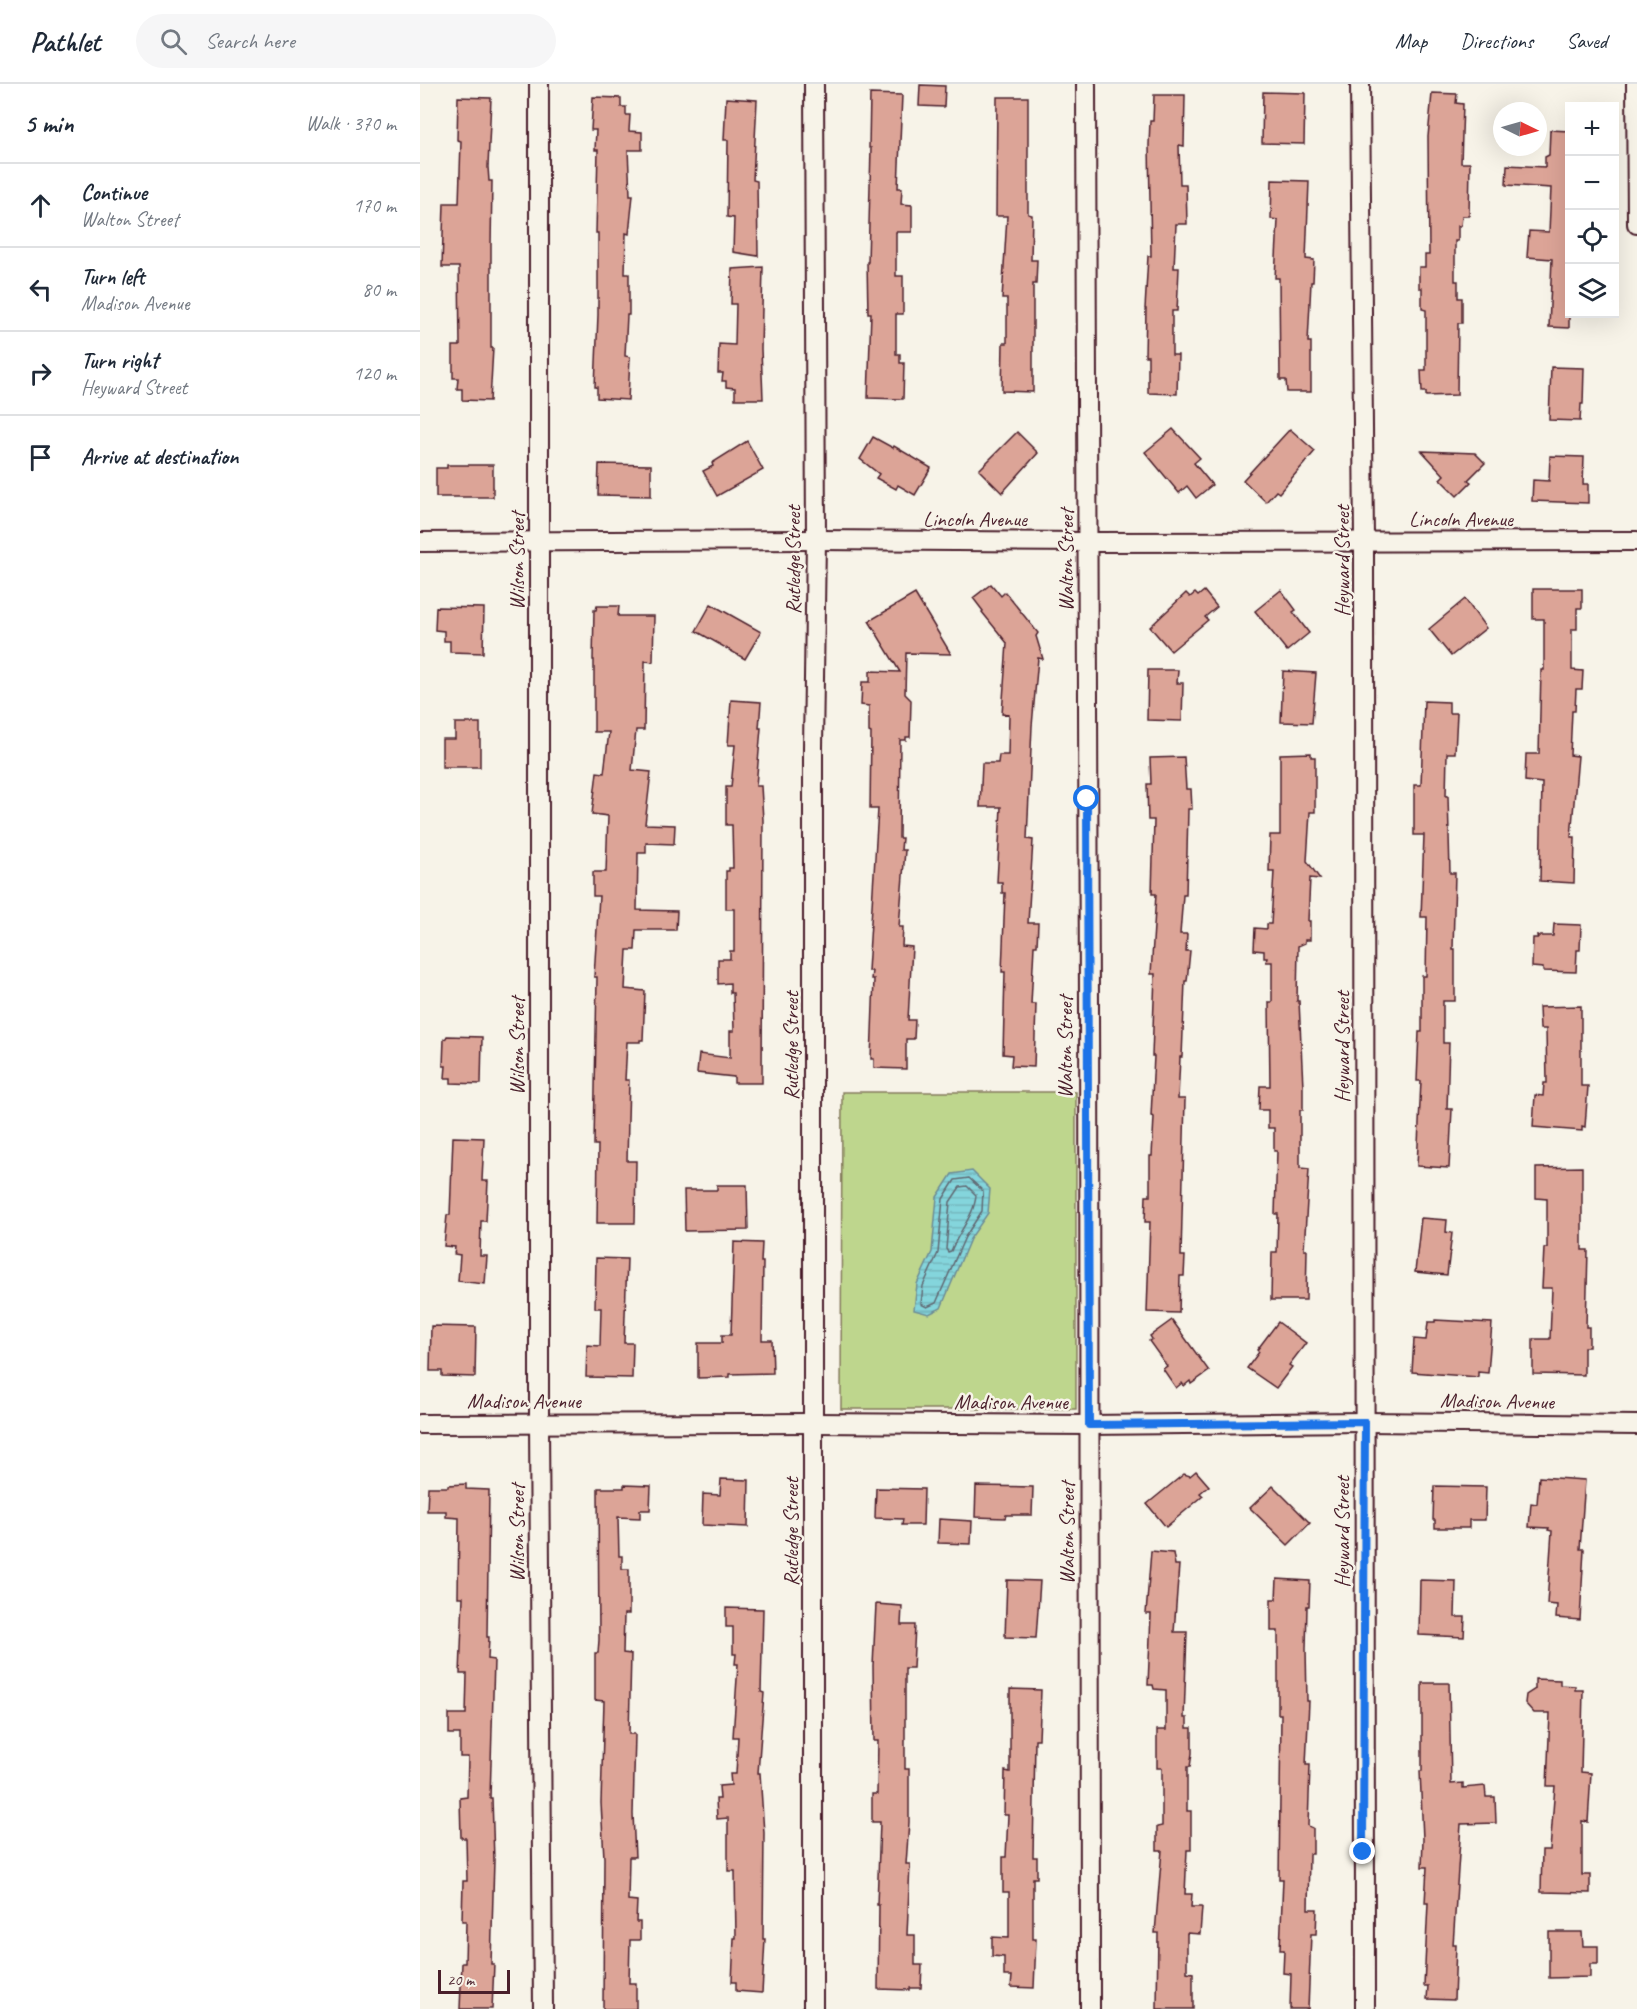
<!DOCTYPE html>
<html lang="en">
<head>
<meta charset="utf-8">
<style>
  body { margin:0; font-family:Caveat,sans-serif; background:#f6f6f7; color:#1f2937 }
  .controls { position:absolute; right:18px; top:18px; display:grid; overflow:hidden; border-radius:0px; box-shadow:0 6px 24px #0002 }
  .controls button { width:54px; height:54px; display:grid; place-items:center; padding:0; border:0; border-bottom:2px solid #e0e1e3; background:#fff; color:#1f2937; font:30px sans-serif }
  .compass { position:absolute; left:1073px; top:18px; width:54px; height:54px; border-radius:50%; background:#fff; box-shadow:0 6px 24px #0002; rotate:95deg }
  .scale { position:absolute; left:18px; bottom:15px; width:72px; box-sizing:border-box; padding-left:6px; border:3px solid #4a1f2b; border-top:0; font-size:16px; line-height:21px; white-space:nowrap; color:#4a1f2b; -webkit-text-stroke:4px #f7f3e8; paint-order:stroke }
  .stop { position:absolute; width:18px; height:18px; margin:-14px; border:4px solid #1a73e8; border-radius:50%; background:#fff }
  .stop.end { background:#1a73e8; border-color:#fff; box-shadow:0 2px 6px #0008 }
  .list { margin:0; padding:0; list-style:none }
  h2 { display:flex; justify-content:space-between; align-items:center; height:78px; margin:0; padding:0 24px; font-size:26px }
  h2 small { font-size:20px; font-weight:400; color:#747a83 }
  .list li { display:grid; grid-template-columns:39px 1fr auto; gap:18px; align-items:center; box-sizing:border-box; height:84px; padding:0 24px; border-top:2px solid #e0e1e3 }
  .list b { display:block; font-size:22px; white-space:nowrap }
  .list p { margin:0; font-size:20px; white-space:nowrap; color:#747a83 }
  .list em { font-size:20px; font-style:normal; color:#747a83 }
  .icon { flex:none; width:33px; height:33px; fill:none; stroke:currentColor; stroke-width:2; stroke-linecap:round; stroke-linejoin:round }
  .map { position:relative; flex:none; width:1217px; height:1925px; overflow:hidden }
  header { display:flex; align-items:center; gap:36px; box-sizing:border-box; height:84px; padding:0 30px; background:#fff; border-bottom:2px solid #e0e1e3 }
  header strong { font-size:28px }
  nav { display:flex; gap:33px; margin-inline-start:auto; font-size:21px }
  .search { width:420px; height:54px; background:#f6f6f7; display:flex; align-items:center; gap:15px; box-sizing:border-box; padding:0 21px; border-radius:33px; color:#747a83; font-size:22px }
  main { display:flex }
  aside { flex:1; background:#fff }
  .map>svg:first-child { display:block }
</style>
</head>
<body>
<header>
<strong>Pathlet</strong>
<div class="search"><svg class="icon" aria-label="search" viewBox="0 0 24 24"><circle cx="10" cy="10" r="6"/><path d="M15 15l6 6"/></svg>Search here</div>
<nav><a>Map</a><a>Directions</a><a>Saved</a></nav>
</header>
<main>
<aside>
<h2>5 min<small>Walk · 370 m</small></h2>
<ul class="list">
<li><svg class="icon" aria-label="ahead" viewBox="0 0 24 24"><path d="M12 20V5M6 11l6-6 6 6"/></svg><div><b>Continue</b><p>Walton Street</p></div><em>170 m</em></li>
<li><svg class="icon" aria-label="left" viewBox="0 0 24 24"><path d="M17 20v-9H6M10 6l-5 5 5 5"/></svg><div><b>Turn left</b><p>Madison Avenue</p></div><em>80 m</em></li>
<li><svg class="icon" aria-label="right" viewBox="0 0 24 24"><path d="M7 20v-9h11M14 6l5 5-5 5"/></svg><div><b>Turn right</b><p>Heyward Street</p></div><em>120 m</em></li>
<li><svg class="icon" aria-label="arrive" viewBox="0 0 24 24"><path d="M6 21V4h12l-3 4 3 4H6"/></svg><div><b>Arrive at destination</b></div></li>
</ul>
</aside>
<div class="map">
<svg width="1217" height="1925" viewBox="0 0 1217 1925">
  <defs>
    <pattern id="water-rules" width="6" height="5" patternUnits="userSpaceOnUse" patternTransform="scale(1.5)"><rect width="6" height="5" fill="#84d5dc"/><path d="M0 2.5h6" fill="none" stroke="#74b6bd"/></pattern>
  </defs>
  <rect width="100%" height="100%" fill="#f7f3e8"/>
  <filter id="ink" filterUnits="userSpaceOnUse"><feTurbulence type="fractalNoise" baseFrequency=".0167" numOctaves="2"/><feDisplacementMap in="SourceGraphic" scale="12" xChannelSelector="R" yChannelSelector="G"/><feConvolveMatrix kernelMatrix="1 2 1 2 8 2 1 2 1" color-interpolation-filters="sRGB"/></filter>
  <g filter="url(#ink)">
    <!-- grass -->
    <path fill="#bed68d" stroke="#847a5c" stroke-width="1.5" d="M422,1008h234v317h-235z"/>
    <!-- water -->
    <path fill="url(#water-rules)" stroke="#6d8c95" stroke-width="1.5" d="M552,1087l18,18 -2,24 -18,26 -29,69 -12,6 -15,-4 3,-26 15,-32 5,-55 15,-23z"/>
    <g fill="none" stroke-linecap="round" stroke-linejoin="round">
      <!-- shore -->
      <g stroke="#616872" stroke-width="1.5">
        <path d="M549,1094l14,13 -1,20 -17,26 -29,66 -9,4 -6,-3 2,-18 15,-33 5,-54 12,-19z"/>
        <path d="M547,1102l9,9c-1,19 -17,36 -25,56l-3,1 -2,-3 4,-47 10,-15z"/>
      </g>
    </g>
    <!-- building -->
    <g fill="#dca497" stroke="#4a1f2b" stroke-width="1.5">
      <path d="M500,1l25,1 -1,21 -25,-1z"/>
      <path d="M843,8l42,1 -1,51 -42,-1z"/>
      <path d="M1012,9l25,1 -1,9 7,1 -2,59h9l-1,53h-7l-1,10h-3v15h-3v40h3v17h4v25h-4l-1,72 -31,1v-4h-4l-1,-22h5v-60l-4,-1v-21h-3v-21h6v-12h4l-1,-118z"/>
      <path d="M450,10l32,1 -4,93h4l-1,16 11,1v27h-16v44h7v38h-7v40h4v9h4l-1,36 -35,-1 3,-85h-3l-1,-51h1l3,-114h-2z"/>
      <path d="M734,11h31l-1,51 -5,-1 1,39h6l1,40h-11l-2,44h5l-2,43h-5v44h6l-1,39 -29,-1v-37h-3l1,-47h-1l3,-53h3l-2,-111 1,-24h3z"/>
      <path d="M38,13l33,1 -3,69 1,14h3l-1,64v103h2l-3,53 -28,-1v-11h-5l1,-11h-5v-32h7l-1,-79h-17l2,-64h15l2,-62 -4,-1z"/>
      <path d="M173,13l28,1v9h5v8h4l-1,16 13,1v18h-14l2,45h3l-4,39 -3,-1 -1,41h4v41h-2l-2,41 5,1 -2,43 -31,-2v-11h-2l3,-72v-82h-2l2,-83h-3l1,-20h-5z"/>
      <path d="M577,13h31v117l4,1 -1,45h6l-1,24h-3v108l-31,-1 1,-48h4v-44h-5l5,-83h-11z"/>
      <path d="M306,14l31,2 -4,80 4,1 1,75 -25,-4 1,-34 -7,-1 1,-77h-4z"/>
      <path d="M1130,46l19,1v197l-20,-1 3,-68 -25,-2 2,-26 20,1 2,-44 -45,-3 1,-20 38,2v-10l4,-2z"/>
      <path d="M852,96l37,1 -3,78 8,1 -1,22h-2l-3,60h3v50h-24l-1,-12h-6l-1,-102h-4l3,-58 -7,-1z"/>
      <path d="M343,183l-2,82 2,50h-28v-11l-9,-1v-6h-4l1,-8h-5l1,-29 16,1 1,-41h-5l1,-35z"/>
      <path d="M1131,283l33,1 -1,36h-2l-1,17 -31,-1z"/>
      <path d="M753,345l27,29 -6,5 18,22 -16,13 -9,-12 -8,7 -34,-41z"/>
      <path d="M870,345l25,22 -36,42 -3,-2 -10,11 -23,-22z"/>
      <path d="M597,348l21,21 -36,40 -23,-23z"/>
      <path d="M453,353l20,11 1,-2 37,22 -16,27 -17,-10 -2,4 -20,-11 3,-4 -19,-15z"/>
      <path d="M327,357l16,29 -46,26 -14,-25 10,-5 -1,-3z"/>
      <path d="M1002,367l53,2 10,10 -17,17 3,2 -14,14 -17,-17 4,-4z"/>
      <path d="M1130,372l34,1 -1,27h5v19l-56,-2 1,-21 16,1z"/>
      <path d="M179,380l52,1v31l-53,-1z"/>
      <path d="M27,381h46v32h-57v-29h11z"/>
      <path d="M571,500l10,12 4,-4 33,41 -2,3 7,23 -5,-1 -6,68 -5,113 6,1 -5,83h10l-1,23h-3l-3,58h5l-2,63 -23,-1 1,-11 -9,-1 2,-82h-3l3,-79h-3v-11h-5l4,-75h-21l2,-44h16l1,-8h9l1,-40 -7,-1 5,-71 -25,-31 1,-1 -10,-13z"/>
      <path d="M1113,505h49v19h-5v21h-5v41l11,1 -1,18h-6l-1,22h-3l-2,44 8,1 -7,81h4l-1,46 -34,-2 2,-98 -17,-2 1,-27h13l2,-84h3v-51h-11z"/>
      <path d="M861,506l15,20 -3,2 16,21 -22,18 -32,-40z"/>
      <path d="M784,507l13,16 -12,10 3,3 -37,31 -21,-24 36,-34 4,4 5,-4 3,3z"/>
      <path d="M495,510l36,60 -45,-1 -1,41 6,6 -1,37h-4v3h-6l-1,98h3l-1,12h4l-6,77h4l-1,19 10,1 -4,73h7l-1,19h-8v30l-32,-1v-9h-3l3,-80h-3l1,-8h-4l10,-162h-8l1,-76 -2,-1v-26l-8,-1 1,-23h8v-11l30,1 -31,-51z"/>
      <path d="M1045,515l21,29 -35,28 -22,-27z"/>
      <path d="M291,520l50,28 -16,27 -49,-28z"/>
      <path d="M177,522h22l-1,10h36l-1,46 -8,-1 -1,69h-8l-4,40 19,2 -6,52 30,1 -1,19 -28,-1v10h-8l-1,57 40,1 -1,19h-40l-1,20h-8l-2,39 20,2 -2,49h-3v2h-13l-2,38h4l-2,81h9l-1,62h-38l1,-78h-4l3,-168h-3l5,-81h-6v-24h13l2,-56 -16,-2 5,-42 7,1 5,-41h-15v-72h-1l1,-50h2z"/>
      <path d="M16,523l48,1 -1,45 -33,-1v-11h-6v-10l-9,-1z"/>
      <path d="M728,586h30l-1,13h6l-1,38 -35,-1z"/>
      <path d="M863,587l33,2 -4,50 -31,-1z"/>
      <path d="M311,616l30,2 -2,26h2l-5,58h5l2,34 -1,263h-28v-6l-37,-4 2,-19 31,4v-27h4l-1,-38h-3v-10l-12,1v-25h12v-8h4v-42h-8v-38h3v-3h4l-1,-43h-6v-38h5l4,-42h-7z"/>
      <path d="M1004,617l25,1v11h8l-2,40h-8l-1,43h2l2,77h5l-2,76h2v52h-12v42h6l-2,66h5l-3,59 -32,-2 4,-85h-4l2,-49h3v-56h4l1,-59h-6l3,-82h-10v-50h7z"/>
      <path d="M35,639h25v44h-38v-28h13z"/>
      <path d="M891,669v4h4v55h-5l-3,49 13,18 -10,-1 -2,43h2v19h-5v3l-7,3 -1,55h2l4,86v23h-3v58l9,1 -5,81h3l-1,50h-35l1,-48h5l1,-38h-3l2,-63h-3v-23h-6v-18h-9l1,-24h10l-1,-84h3v-40h-6l1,-4h-3v-7l-10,-1 1,-22 12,1v-5h4l3,-53h-5l1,-36h10v-81z"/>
      <path d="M764,673l2,32h5l1,20h-4l-2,86h-3l-3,39h7l-1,17h4l-3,30h-2l-3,76h-2l-2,42h7l-4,157h4l-1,20h-4l-1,37 -32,-1 3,-90h-5l1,-26h4v-40h2l2,-39 -3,-1 3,-60h-2l3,-82h-4l5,-80h-4l2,-74h-6l-1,-36h4l-1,-26z"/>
      <path d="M1134,840l27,1 -1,25h-3l-1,22 -33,-1v-3l-11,-1 1,-29h5l-1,-2h16z"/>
      <path d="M1161,922v80h7l-3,41 -3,-1v5l-49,-4 2,-32 8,1 1,-13h3l-1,-54h-6l-1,-22z"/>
      <path d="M27,952l35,1 -1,47 -30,-1v-5h-6l1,-12h-3l1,-27 2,-1z"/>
      <path d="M33,1053l31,1 -2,43h6l-2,40h-5l-1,35h7l-2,28 -27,-3 2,-26 -6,-1 1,-7 -11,-1 3,-31h3z"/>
      <path d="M1162,1083v83h6l-2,77h3v20h-5v28l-51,-1v-35h17l2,-51h-10l2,-40h3v-49l-11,-1v-30z"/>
      <path d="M297,1101h30l1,45 -63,1 -1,-41h33z"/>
      <path d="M1001,1134l26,2 -1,12 6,1 -5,42 -32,-3z"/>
      <path d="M314,1158l28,1 -1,19h2l-1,78h10l1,33 -43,1v3l-32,1v-35h24v-8h9z"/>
      <path d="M176,1174l31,1 -3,84h9l-1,35 -46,-1 1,-32 13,1 1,-38h-6z"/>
      <path d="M752,1236l37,51 -18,13 -1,-3 -6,5 -2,-3 -6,5 -13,-19 4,-3 -18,-25 3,-2 -2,-3z"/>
      <path d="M1015,1236l57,3 -4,50 -10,-1v5l-66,-5 2,-33 12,1 2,-18h7z"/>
      <path d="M858,1238l28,21 -17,22 3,2 -16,21 -29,-20 12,-16 -2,-2z"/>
      <path d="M11,1242l45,1 -1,50 -33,-1v-5h-12z"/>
      <path d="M776,1387l13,15 -9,7 3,3 -37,31 -19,-23 37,-30 6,2z"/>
      <path d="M1119,1393l46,3 -5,69h4l-4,71 -24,-2 1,-13 -10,-1 5,-73 -4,-1 1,-2 -20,-1 2,-24 6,1z"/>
      <path d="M301,1395l28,1 -1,47 -46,-2 1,-31 17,1z"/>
      <path d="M46,1400v5l23,1 -2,147h2l-1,22 6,1 -4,138h2l2,62 -3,104h3l-2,45h-32l2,-46h3l1,-42h-4l1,-40h4l-1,-43h-5l-1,-40 7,-1 1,-40h-8v-23h-11v-20h17l1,-40h-7l3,-77h-5l1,-79 -13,-1v-6h-19l1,-24h20v-2z"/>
      <path d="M204,1401l27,1 -1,24h-10v8l-22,-1 1,39h3v13h7v45h-5l-1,39 8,1 -2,80h6l-2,80 2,43h-6l-1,43 9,1 -1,21h4v18h-10l-1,43h7v26h-33l1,-151 -3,-55 3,-102 -9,-1v-47h3l1,-13 -1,-152h26z"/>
      <path d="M556,1402l57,1 -1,28h-26l-1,3 -30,-1z"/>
      <path d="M853,1402l37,37 -22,22 -38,-37z"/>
      <path d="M1014,1402l52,1 -1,33h-16v8h-34v-8h-2z"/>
      <path d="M456,1404l48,1 -1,36h-21l1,-6 -28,-1z"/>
      <path d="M519,1435l33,2 -1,23 -33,-1z"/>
      <path d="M731,1467l22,2 2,12h4l-5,67h13l-3,86h3v10h5v25l-2,14h-3v44h4v39h-4l-2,44h7l-1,13h11l-2,27 -13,-1v39l6,1v36h-36l1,-76h-3l7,-83h-5v-23l5,-1v-58h-5v-38h9v-40l-12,-1 -1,-4h-5l3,-71h-5z"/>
      <path d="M857,1495l33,2 -1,25h-2l-1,43 1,52h2l-3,64h4l-2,61 5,2v26h-4l-1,55h9l-1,25h-5l-3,75h-18l1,-35 -8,-1 1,-23h-4l3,-71h-4l2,-165h-3v-83h-7v-32h5z"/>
      <path d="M587,1496l33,1 -4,57 -31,-1z"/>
      <path d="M1000,1496l36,1 -1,36h10l-1,20 -45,-2z"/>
      <path d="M456,1520l26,2 -1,19h14l-2,43h-8v101h4v53l-3,42h4l-3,71h8v30h7l-1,23h-11v2l-32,-1 1,-84h-2l3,-83h-8v-28h5l1,-53h-4l-1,-75z"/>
      <path d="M306,1524l37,1 -2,83 3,1 -6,80h2l4,60 -1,106h2l-3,54 -26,-2v-9h-4l2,-44h2l-1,-67h-7v-53l-11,1 -1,-20h4l-1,-13 12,-1 -1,-11h6l2,-37h-5l5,-73h-3l1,-10h-3v-27h-7z"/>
      <path d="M1115,1595l25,1v5l15,1v4h8l-2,82 10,1 -3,49 -6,-1v54h8v18l-49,-1 1,-42h8l5,-64h-8l3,-73h-16l-9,-10 1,-8 9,-6z"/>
      <path d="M1002,1599h27l2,101 12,-1v5l22,-2 1,11h9l1,26 -35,1 -8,121h3l-2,55 -27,-1 1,-13h-4l4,-83h-3l2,-36h-5l1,-28 -3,-68h2z"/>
      <path d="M590,1605l31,1 -2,49h-4l-2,118h4v21h-4v61h3l-2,49 -23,-1 1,-11h-8v-19l-12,-1v-19l17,1v-46h-6v-35h3l2,-42h-4l1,-44 5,1z"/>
      <path d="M1129,1848h33l1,14h15v18h-8v13l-41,1z"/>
    </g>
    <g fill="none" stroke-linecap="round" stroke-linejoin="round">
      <!-- street casing -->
      <g stroke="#4a1f2b" stroke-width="22">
        <g id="street">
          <path d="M119,0v1340l4,585"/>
          <path d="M666,0c4,642 3,1283 4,1925"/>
          <path d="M940,0l4,457 1,1468"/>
          <path d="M1216,0l1,140"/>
          <path d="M0,458l396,-2 273,2 548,-1"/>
          <path d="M0,1340l393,-1 276,2 276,-3 272,3"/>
          <path d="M393,1925v-1262l3,-207 -2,-456"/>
        </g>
      </g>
      <!-- street -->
      <use href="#street" stroke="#f7f3e8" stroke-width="18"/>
    </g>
  </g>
  <g fill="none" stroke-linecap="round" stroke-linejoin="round" filter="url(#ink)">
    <!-- route -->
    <path stroke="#1a73e8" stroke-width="8" d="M667,715l2,626 276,-3 -2,430"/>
  </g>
  <g text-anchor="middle" stroke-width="5" stroke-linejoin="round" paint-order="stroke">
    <!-- street labels -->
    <g font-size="21" fill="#4a1f2b" stroke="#f7f3e8">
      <text x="555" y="442">Lincoln Avenue</text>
      <text x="1041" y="442">Lincoln Avenue</text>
      <text transform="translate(373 476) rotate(-90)" y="7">Rutledge Street</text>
      <text transform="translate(646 476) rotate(-90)" y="7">Walton Street</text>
      <text transform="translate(97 477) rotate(-90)" y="7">Wilson Street</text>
      <text transform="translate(922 477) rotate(-90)" y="7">Heyward Street</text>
      <text transform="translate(97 962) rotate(-90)" y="7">Wilson Street</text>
      <text transform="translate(371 962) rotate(-90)" y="7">Rutledge Street</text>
      <text transform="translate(645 963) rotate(-90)" y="7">Walton Street</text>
      <text transform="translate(922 963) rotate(-90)" y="7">Heyward Street</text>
      <text x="104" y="1324">Madison Avenue</text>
      <text transform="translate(1077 1317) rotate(1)" y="7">Madison Avenue</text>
      <text x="591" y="1325">Madison Avenue</text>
      <text transform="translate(371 1448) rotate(-90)" y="7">Rutledge Street</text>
      <text transform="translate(922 1448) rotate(-90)" y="7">Heyward Street</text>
      <text transform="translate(97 1449) rotate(-90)" y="7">Wilson Street</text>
      <text transform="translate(647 1449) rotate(-90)" y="7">Walton Street</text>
    </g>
  </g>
</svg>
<div class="controls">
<button>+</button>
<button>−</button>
<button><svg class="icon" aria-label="locate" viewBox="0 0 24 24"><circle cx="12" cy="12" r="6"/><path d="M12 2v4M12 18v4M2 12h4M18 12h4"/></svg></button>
<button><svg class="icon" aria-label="layers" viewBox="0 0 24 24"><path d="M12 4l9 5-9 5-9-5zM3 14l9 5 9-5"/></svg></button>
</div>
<svg class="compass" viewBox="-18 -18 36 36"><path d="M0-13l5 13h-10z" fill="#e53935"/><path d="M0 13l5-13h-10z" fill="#747a83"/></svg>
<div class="scale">20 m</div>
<div class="stop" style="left:667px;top:715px"></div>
<div class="stop end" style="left:943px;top:1768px"></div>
</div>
</main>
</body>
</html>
